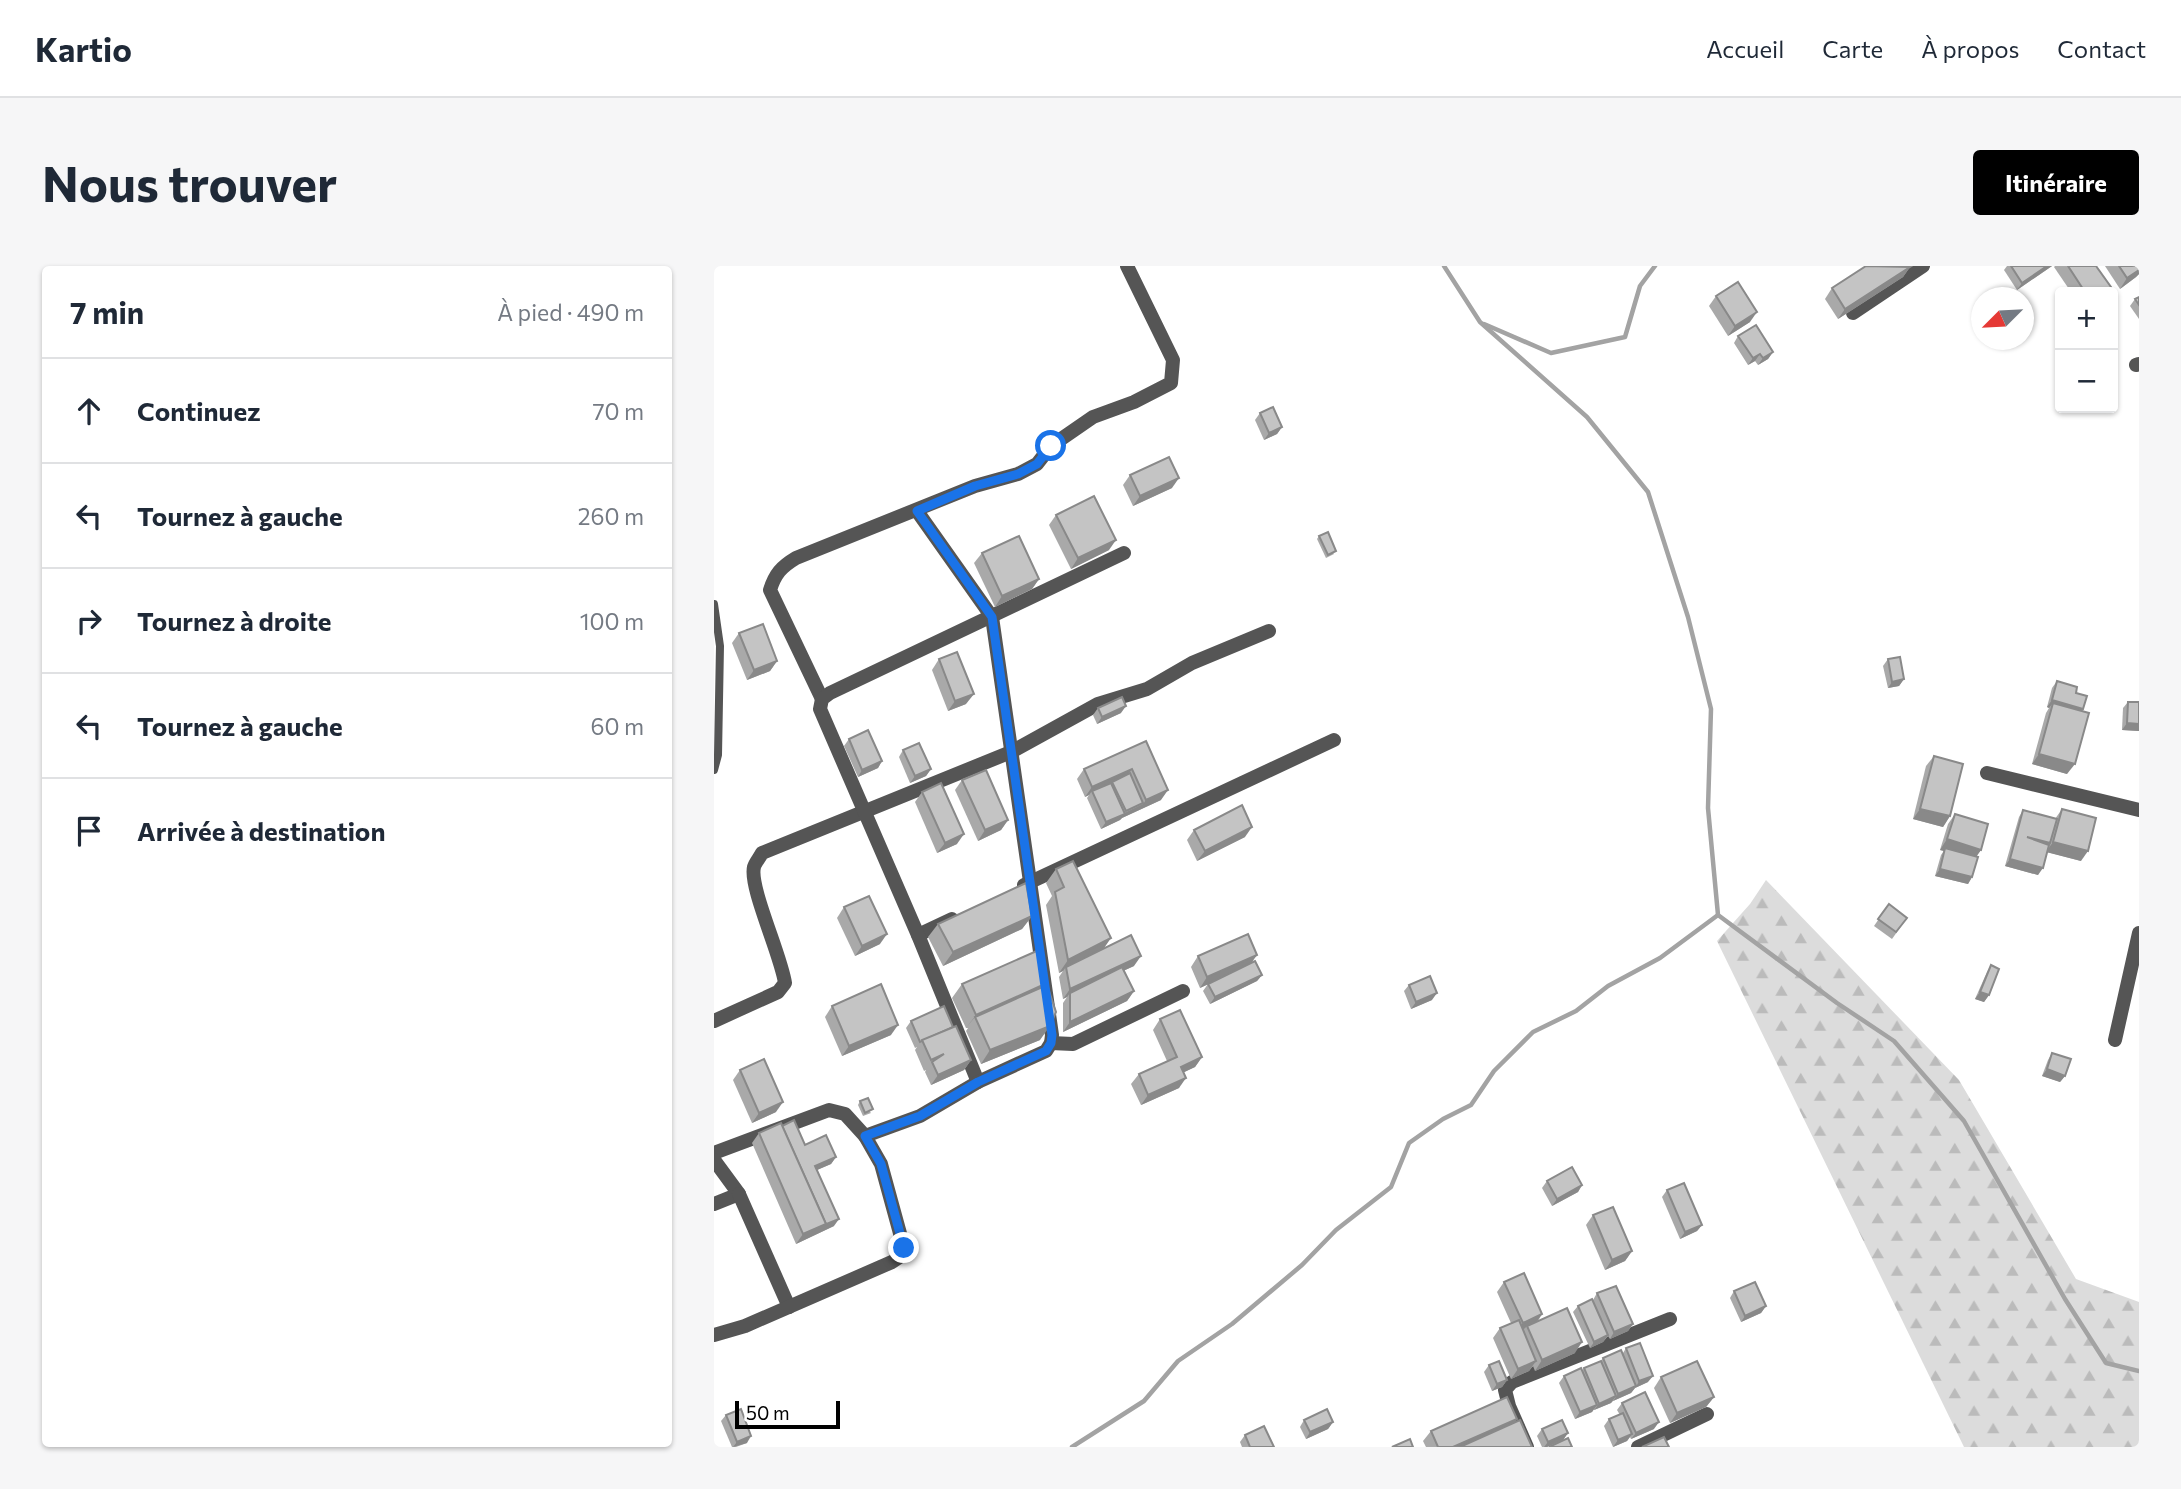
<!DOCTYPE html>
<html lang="fr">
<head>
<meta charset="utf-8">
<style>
  body { margin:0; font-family:Commissioner,sans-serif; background:#f6f6f7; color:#1f2937 }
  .controls { position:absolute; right:21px; top:21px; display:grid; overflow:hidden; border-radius:7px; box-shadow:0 2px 5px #0004 }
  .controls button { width:63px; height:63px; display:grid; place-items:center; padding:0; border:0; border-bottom:2px solid #e0e1e3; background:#fff; color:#1f2937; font:35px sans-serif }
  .compass { position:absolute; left:1257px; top:21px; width:63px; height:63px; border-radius:50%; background:#fff; box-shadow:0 2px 5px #0004; rotate:246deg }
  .scale { position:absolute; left:21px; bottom:18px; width:105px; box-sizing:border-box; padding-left:7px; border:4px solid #000; border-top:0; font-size:19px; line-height:24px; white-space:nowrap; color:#000; -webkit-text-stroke:5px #fff; paint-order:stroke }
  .stop { position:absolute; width:21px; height:21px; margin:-16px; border:5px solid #1a73e8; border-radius:50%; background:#fff }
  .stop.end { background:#1a73e8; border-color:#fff; box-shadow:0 2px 7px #0008 }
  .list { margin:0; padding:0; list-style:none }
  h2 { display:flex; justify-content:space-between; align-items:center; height:91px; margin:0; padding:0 28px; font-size:30px }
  h2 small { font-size:23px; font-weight:400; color:#747a83 }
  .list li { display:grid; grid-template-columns:46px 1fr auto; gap:21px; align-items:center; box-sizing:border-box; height:105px; padding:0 28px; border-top:2px solid #e0e1e3 }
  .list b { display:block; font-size:26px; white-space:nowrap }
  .list em { font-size:23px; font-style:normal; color:#747a83 }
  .icon { flex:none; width:38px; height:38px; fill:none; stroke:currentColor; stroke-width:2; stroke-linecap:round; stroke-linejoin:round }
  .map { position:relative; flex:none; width:1425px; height:1181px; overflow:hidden; border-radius:7px }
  header { display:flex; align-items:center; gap:42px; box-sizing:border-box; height:98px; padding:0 35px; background:#fff; border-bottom:2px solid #e0e1e3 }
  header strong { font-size:33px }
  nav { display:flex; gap:38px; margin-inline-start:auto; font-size:24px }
  .intro { display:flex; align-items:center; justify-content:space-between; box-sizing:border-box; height:168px; padding:0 42px }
  h1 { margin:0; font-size:49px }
  .button { padding:18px 32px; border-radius:7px; background:#000; color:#fff; font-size:24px; font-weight:700 }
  main { display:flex; gap:42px; padding:0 42px }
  aside { flex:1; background:#fff; border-radius:7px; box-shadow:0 2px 5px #0004 }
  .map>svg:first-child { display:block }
</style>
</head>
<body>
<header>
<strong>Kartio</strong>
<nav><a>Accueil</a><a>Carte</a><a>À propos</a><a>Contact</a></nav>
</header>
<div class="intro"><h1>Nous trouver</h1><a class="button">Itinéraire</a></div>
<main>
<aside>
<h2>7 min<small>À pied · 490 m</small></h2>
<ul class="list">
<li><svg class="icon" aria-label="ahead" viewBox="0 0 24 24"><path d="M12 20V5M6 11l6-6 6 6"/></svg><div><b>Continuez</b></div><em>70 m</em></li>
<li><svg class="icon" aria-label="left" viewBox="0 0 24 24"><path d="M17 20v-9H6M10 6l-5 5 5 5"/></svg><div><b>Tournez à gauche</b></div><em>260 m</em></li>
<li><svg class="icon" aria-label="right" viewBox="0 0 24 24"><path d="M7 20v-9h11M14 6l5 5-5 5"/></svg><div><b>Tournez à droite</b></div><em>100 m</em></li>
<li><svg class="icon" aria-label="left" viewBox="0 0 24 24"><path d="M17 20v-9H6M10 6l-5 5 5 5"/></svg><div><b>Tournez à gauche</b></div><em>60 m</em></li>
<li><svg class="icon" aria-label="arrive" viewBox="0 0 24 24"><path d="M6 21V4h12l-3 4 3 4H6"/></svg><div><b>Arrivée à destination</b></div></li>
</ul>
</aside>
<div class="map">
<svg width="1425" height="1181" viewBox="0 0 1425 1181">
  <defs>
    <pattern id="forest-firs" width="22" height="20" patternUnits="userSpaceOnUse" patternTransform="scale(1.75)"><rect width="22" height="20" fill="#dcdcdc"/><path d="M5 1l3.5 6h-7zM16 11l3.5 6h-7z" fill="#bbb"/></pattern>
  </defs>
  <rect width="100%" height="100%" fill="#fff"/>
  <!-- forest -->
  <path fill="url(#forest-firs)" d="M1052,614l193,200 117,199 63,23v145h-175l-247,-506 33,-37z"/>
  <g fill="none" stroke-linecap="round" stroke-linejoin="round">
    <!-- stream -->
    <g stroke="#a3a3a3" stroke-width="4.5">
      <path d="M730,0l36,56 107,95 61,75 40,125 23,92 -3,99 10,107 119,88 57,38 70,80 101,178 41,64 33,8"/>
      <path d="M770,58l67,29 74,-16 15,-51 15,-20"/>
      <path d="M358,1181l72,-46 34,-40 54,-37 70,-59 34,-35 55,-43 18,-44 34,-24 28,-14 23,-34 39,-39 43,-21 32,-25 52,-28 58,-43"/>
    </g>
    <!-- service -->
    <path stroke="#555" stroke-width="8" d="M0,338l6,42 -2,109 -4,15"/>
    <!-- minor -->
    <g stroke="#555" stroke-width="14">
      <path d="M1139,47l70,-47"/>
      <path d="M1422,99l3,-1"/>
      <path d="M108,433l-52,-109c5,-16 11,-23 26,-32l179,-72 43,-12 19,-10 14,-18 42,-29 41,-15 37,-19 2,-23 -46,-94"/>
      <path d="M1273,507l152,37"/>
      <path d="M310,619l310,-145"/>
      <path d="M204,669l34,-16"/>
      <path d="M0,755l64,-29 7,-9c-4,-28 -36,-96 -31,-116 1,-4 6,-10 8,-14l249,-101 87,-48 49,-15 45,-26 77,-32"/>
      <path d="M1401,774l24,-107"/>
      <path d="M337,777l22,1 110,-53"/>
      <path d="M264,816l-60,-147 -98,-226 2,-10 8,-6 294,-140"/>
      <path d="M0,887l115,-43 16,4 20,22"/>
      <path d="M0,894l25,34 -25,10"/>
      <path d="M25,928l50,113"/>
      <path d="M0,1069l31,-9 147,-64 9,-6 3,-8 -23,-84 -16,-28 55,-20 58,-34 68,-31 5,-8 1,-8 -60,-418 -75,-106"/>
      <path d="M813,1181l-18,-41 -4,-16 7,-8 158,-63"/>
      <path d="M924,1181l69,-33"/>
    </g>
  </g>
  <!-- wall -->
  <g fill="#a9a9a9">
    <path d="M1293,0h45l-35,24 -13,-20z"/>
    <path d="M1341,0h41l11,26h-36l-17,-25z"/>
    <path d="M1391,0h34v8l-3,3 -16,12z"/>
    <path d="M1196,1l-7,10 -65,42 -13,-20 7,-11z"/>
    <path d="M1002,30l34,26 -22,14 -19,-30z"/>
    <path d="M1425,31v22l-9,-13 5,-7z"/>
    <path d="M1024,70l35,16 -5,7 -10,6 -3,-4 -7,4 -14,-22z"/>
    <path d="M546,147l22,14 -5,7 -13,6 -9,-20z"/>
    <path d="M416,209l42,13 -39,18 -10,-21z"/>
    <path d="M342,249l53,35 -38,19 -22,-44z"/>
    <path d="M605,270l15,18 -8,4 -9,-19z"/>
    <path d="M268,287l57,26 -7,10 -37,18 -21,-44z"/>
    <path d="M25,367l38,28 -7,10 -23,9 -15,-37z"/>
    <path d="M225,393l27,45 -18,7 -16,-41z"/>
    <path d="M1174,393l16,20 -5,7 -11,2 -5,-22z"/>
    <path d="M1343,415l19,12 7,16 -16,65 -35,-10 14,-51 3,-5 -2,-1 5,-19z"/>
    <path d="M1414,436l11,29 -17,-1 1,-22z"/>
    <path d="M384,442l23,5 -24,11 -4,-9z"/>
    <path d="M135,473l33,22 -4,7 -20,9 -14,-31z"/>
    <path d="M432,475l15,59 -39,18 -2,2 -19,9 -14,-31 2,-3 -4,2 -8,-18 7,-10z"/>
    <path d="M189,484l28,19 -5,7 -16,7 -11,-26z"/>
    <path d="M1220,490l16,60 -7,11 -30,-8 13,-53z"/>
    <path d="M248,514l46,40 -7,10 -23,11 -23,-51z"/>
    <path d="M208,526l35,52 -20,9 -22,-51z"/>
    <path d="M1348,543l19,52 -34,-9 -9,23 -33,-9 14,-49 4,-7 32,9z"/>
    <path d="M1241,548l26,36 -5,6 -4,21 -4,7 -33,-8 6,-21 3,-4 -4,-1 8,-26z"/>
    <path d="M480,564l51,7 -48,24 -10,-21z"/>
    <path d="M342,603l48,80 30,17 -11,5 11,20 -7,10 -64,31v-29l4,-6 -4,2 -4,-22 4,-6 -4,2 -13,-68 6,-9 -6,-13z"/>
    <path d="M1175,638l18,14 -15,21 -18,-13z"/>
    <path d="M130,641l36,37 -25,12 -18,-38z"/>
    <path d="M318,650l-10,13 -79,37 -15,-29 10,-13z"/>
    <path d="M484,690l54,6 10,13 -5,6 -47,23 -7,-13 5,-7 -8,4 -9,-21z"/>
    <path d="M1277,699l-2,30 -5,7 -9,-3 12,-27z"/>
    <path d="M248,718h83l-2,3 -3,53 -59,24 -15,-33 2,-3h-2l-14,-30z"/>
    <path d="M695,719l23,15 -21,9 -7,-18z"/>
    <path d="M118,740l59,29 -49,21 -17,-39z"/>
    <path d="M446,753l42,38 -7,10 -11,5 -5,16 -38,17 -10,-21 8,-10 28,-13 -14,-31z"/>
    <path d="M197,755l42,6 18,33 -7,10 -33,15 -6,-13 1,-2 -2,1 -9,-21 2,-3 -2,1 -9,-20z"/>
    <path d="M1338,787l13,23 -5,6 -18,-6 6,-16z"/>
    <path d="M26,804l36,42 -24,11 -19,-43z"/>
    <path d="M146,835l11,12 -8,3 -5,-11z"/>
    <path d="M45,867l46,12 31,12 -5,7 -14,6 17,56 -38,18 -44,-101z"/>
    <path d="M833,915l35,4 -4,7 -26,14 -10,-18z"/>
    <path d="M953,924l35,35 -5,6 -17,8 -18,-42z"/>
    <path d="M879,949l39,36 -7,10 -20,9 -19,-45z"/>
    <path d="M790,1016l38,32 -4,7 37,32 -40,18 -2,-5 -4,5 -18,8 -18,-41 7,-10 11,-5 -14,-31z"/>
    <path d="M1020,1025l32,15 -5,7 -20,9 -11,-24z"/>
    <path d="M883,1027l36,31 -5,7 -18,8 -2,-3 -5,6 -13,6 -17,-36 5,-6 15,-6z"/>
    <path d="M912,1082l22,34 -13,6 -4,5 -18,8 -2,2 -17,7v-1l-2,3 -17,7 -16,-36 5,-7 18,-5 2,-3 17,-7 2,-3 20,-5z"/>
    <path d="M775,1099l18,15 -5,7 -10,4 -8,-19z"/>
    <path d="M947,1111l53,20 -8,10 -36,16 -16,-35z"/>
    <path d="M908,1137l32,26 -23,10 -1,-2 -3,4 -14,6 -9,-21 5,-7 11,-4 -3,-5z"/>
    <path d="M12,1149l21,28 -11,4h-4l-11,-26z"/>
    <path d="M803,1153l-3,4 18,24h-106l-3,-6 8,-10z"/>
    <path d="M590,1154l29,2 -5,7 -22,10 -6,-12z"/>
    <path d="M828,1163l26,4 -5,7 -16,7h-5l-5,-11z"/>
    <path d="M531,1169l29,12h-32l-2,-5z"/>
  </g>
  <!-- shaded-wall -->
  <g fill="#898989">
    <path d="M1333,0h5l-35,24 5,-7z"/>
    <path d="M1196,1l-7,10 -65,42 7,-10z"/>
    <path d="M1425,4v4l-3,3 -16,12 7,-11z"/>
    <path d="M1043,46l-7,10 -22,14 7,-10z"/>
    <path d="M1059,86l-5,7 -10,6 5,-7z"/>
    <path d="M1046,88l-5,7 -7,4 5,-7z"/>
    <path d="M568,161l-5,7 -13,6 5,-7z"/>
    <path d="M465,212l-7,10 -39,18 7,-10z"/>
    <path d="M402,274l-7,10 -38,19 7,-11z"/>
    <path d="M325,313l-7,10 -37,18 7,-11z"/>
    <path d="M63,395l-7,10 -23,9 7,-10z"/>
    <path d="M1190,413l-5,7 -11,2 4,-6z"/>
    <path d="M260,428l-8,10 -18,7 7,-10z"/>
    <path d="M1338,434l31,9 -5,7 -25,-13 -4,5 -2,-1z"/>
    <path d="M412,440l-5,7 -24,11 5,-7z"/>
    <path d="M1413,457l12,1v7l-17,-1z"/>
    <path d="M1325,488l36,10 -8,10 -35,-10z"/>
    <path d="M168,495l-4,7 -20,9 4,-7z"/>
    <path d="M217,503l-5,7 -16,7 5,-7z"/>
    <path d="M418,503l-7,10 -13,3 -4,5 -16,4 -3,4 -4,2 7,-10z"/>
    <path d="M454,524l-7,10 -39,18 -2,2 -19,9 5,-7 37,-18 3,-4z"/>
    <path d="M1206,543l30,7 -7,11 -30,-8z"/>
    <path d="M294,554l-7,10 -23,11 7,-11z"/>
    <path d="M538,561l-7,10 -48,24 8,-10z"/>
    <path d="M250,568l-7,10 -20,9 8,-10z"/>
    <path d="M1233,573l34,11 -7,10 -29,-12 -1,3 -4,-1z"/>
    <path d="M1339,576l35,9 -7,10 -35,-9z"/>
    <path d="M1296,593l33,9 -5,7 -33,-9z"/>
    <path d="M1226,603l32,8 -4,7 -33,-8z"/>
    <path d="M318,650l-10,13 -79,37 10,-14z"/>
    <path d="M173,668l-7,10 -25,12 7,-10z"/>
    <path d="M397,672l-9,13 -36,16 -3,4 -4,2 9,-13z"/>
    <path d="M543,689l-7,10 -50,23 7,-11z"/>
    <path d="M427,690l-7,10 -64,29v-2l-3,4 -4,2 7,-10z"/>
    <path d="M548,709l-5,6 -47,23 5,-7z"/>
    <path d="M331,718l-10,14 -60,19 -9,11 10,-13z"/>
    <path d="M420,725l-7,10 -64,31 7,-10z"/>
    <path d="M1266,726l9,3 -5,7 -9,-3z"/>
    <path d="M723,727l-5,7 -21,9 5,-7z"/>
    <path d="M184,759l-7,10 -49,21 7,-10z"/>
    <path d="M336,760l-10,14 -59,24 9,-14z"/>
    <path d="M488,791l-7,10 -21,10 7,-10z"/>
    <path d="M257,794l-7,10 -33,15 7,-10z"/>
    <path d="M1333,803l18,7 -5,6 -18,-6z"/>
    <path d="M472,812l-7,10 -38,17 7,-10z"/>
    <path d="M69,836l-7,10 -24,11 7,-10z"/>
    <path d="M122,891l-5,7 -21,9 5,-7z"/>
    <path d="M868,919l-4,7 -26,14 5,-7z"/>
    <path d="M125,953l-5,7 -38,18 7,-10z"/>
    <path d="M988,959l-5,6 -17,8 5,-7z"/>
    <path d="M918,985l-7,10 -20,9 7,-10z"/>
    <path d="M1052,1040l-5,7 -20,9 4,-6z"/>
    <path d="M828,1048l-7,10 -8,2 -3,3 -8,4 7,-10z"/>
    <path d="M919,1058l-5,7 -18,8 4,-7z"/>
    <path d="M894,1069l-5,7 -13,6 4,-6z"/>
    <path d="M868,1076l-7,11 -40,18 7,-11z"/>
    <path d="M822,1095l-7,10 -18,8 7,-10z"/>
    <path d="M939,1110l-5,6 -13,6 -4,5 -18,8 5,-7 18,-7 3,-6z"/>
    <path d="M793,1114l-5,7 -10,4 5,-7z"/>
    <path d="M902,1130l-5,7 -17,7 5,-6z"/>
    <path d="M1000,1131l-8,10 -36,16 7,-10z"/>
    <path d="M883,1139l-5,7 -17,7 5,-7z"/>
    <path d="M803,1153l-7,10 -41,18h-16z"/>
    <path d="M619,1156l-5,7 -22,10 4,-7z"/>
    <path d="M945,1156l-5,7 -23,10 5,-6z"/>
    <path d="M854,1167l-5,7 -16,7h-3l4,-5z"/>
    <path d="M918,1168l-5,7 -14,6 5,-7z"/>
    <path d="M37,1170l-4,7 -14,4 4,-5z"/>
  </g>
  <!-- building -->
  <g fill="#c4c4c4" stroke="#898989" stroke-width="2">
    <path d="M1152,0l44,1 -65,42 -13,-21z"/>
    <path d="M1297,0h36l-25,17z"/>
    <path d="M1354,0h28l15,21 -7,5h-19z"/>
    <path d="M1405,0h20v4l-12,8z"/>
    <path d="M1024,16l19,30 -22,14 -19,-30z"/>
    <path d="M1425,31v8l-4,-6z"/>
    <path d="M1042,59l17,27 -10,6 -3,-4 -7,4 -15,-22z"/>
    <path d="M559,141l9,20 -13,6 -9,-20z"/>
    <path d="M455,191l10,21 -39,18 -10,-21z"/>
    <path d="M380,230l22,44 -38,18 -22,-43z"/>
    <path d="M614,266l8,19 -8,4 -9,-19z"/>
    <path d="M305,270l20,43 -37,17 -20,-43z"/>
    <path d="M49,358l14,37 -23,9 -15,-37z"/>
    <path d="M243,386l17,42 -19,7 -16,-42z"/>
    <path d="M1186,391l4,22 -12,3 -4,-23z"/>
    <path d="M1343,415l20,6 -1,6 11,3 -4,13 -31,-9z"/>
    <path d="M408,431l4,9 -24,11 -4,-9z"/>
    <path d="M1414,436h11v22l-12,-1z"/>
    <path d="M1339,437l36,10 -14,51 -36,-10z"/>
    <path d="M154,464l14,31 -20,9 -13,-31z"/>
    <path d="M432,475l22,49 -22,10 -14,-31 -40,18 -8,-18z"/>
    <path d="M205,477l12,26 -16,7 -12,-26z"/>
    <path d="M1220,490l29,8 -13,52 -30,-7z"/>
    <path d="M272,504l22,50 -23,10 -23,-50z"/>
    <path d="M416,507l13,30 -17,8 -14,-29z"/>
    <path d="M227,517l23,51 -19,9 -23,-51z"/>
    <path d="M397,517l14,31 -19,8 -14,-31z"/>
    <path d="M528,539l10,22 -47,24 -11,-21z"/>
    <path d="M1348,543l34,9 -8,33 -35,-9z"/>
    <path d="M1309,544l34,9 -7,24 -23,-6 22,8 -6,23 -33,-9z"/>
    <path d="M1241,548l33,10 -7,26 -34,-11z"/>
    <path d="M1231,582l33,9 -6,20 -32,-8z"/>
    <path d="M359,595l38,77 -43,22 -13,-68 9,-5 -8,-18z"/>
    <path d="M312,617l6,33 -79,36 -15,-28z"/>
    <path d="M155,630l18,38 -25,12 -18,-39z"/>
    <path d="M1175,638l18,14 -11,14 -18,-13z"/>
    <path d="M534,668l9,21 -50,22 -9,-21z"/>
    <path d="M417,669l10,21 -71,33 -4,-22z"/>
    <path d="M325,684l6,34 -69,31 -14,-31z"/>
    <path d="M541,695l7,14 -47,22 -7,-13z"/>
    <path d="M1277,699l8,4 -10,26 -9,-3z"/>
    <path d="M408,701l12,24 -64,31v-29z"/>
    <path d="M716,710l7,17 -21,9 -7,-17z"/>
    <path d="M167,718l17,41 -49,21 -17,-40z"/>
    <path d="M333,719l9,27 -6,14 -60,24 -15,-33z"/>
    <path d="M230,740l9,21 -33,15 -9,-21z"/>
    <path d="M466,744l22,47 -21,10 5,11 -38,17 -9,-21 38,-17 -17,-38z"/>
    <path d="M242,760l15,34 -33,15 -6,-13 12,-8 -13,6 -9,-20z"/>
    <path d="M1338,787l19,6 -6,17 -18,-7z"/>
    <path d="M50,793l19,43 -24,11 -19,-43z"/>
    <path d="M154,832l5,11 -8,4 -5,-12z"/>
    <path d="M80,854l11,25 21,-10 10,22 -21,9 24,53 -15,6 2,-1 -44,-98z"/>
    <path d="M67,857l45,101 -23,10 -44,-101z"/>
    <path d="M858,901l10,18 -25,14 -10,-18z"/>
    <path d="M970,917l18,42 -17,7 -18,-42z"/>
    <path d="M899,941l19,44 -20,9 -19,-45z"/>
    <path d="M810,1007l18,41 -19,9 -19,-41z"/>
    <path d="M1041,1016l11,24 -21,10 -11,-25z"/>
    <path d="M902,1020l17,38 -19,8 -17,-39z"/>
    <path d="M878,1033l16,36 -14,7 -16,-36z"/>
    <path d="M853,1042l15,34 -40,18 -15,-34z"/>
    <path d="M805,1054l17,41 -18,8 -18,-41z"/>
    <path d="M926,1077l13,33 -14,5 -13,-33z"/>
    <path d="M907,1084l15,36 -18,8 -15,-36z"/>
    <path d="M785,1095l8,19 -10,4 -8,-19z"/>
    <path d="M887,1095l15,35 -17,8 -15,-36z"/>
    <path d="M983,1095l17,36 -37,16 -16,-36z"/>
    <path d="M867,1102l16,37 -17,7 -16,-36z"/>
    <path d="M931,1126l14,30 -23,11 -14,-30z"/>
    <path d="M793,1131l10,22 -64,28h-15l-7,-16z"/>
    <path d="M27,1143l10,27 -14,6 -11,-27z"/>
    <path d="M613,1143l6,13 -23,10 -6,-12z"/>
    <path d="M909,1147l9,21 -14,6 -9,-21z"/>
    <path d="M806,1154l12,27h-72z"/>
    <path d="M848,1154l6,13 -20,9 -6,-13z"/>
    <path d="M550,1160l10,21h-24l-5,-12z"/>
    <path d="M950,1171l5,10h-27z"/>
    <path d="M854,1172l4,9h-23z"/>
    <path d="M696,1173l3,8h-21z"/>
  </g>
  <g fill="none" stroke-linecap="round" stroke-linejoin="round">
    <!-- route -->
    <path stroke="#1a73e8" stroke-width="9" d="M190,982l-23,-84 -16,-28 55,-20 58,-34 68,-31 5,-8 1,-8 -60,-418 -75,-106 58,-25 43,-12 19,-10 14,-18"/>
  </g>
</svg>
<div class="controls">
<button>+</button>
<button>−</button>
</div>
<svg class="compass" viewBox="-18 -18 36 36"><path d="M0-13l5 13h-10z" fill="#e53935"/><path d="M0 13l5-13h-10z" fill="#747a83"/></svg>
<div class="scale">50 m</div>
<div class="stop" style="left:337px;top:180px"></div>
<div class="stop end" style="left:190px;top:982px"></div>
</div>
</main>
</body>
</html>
